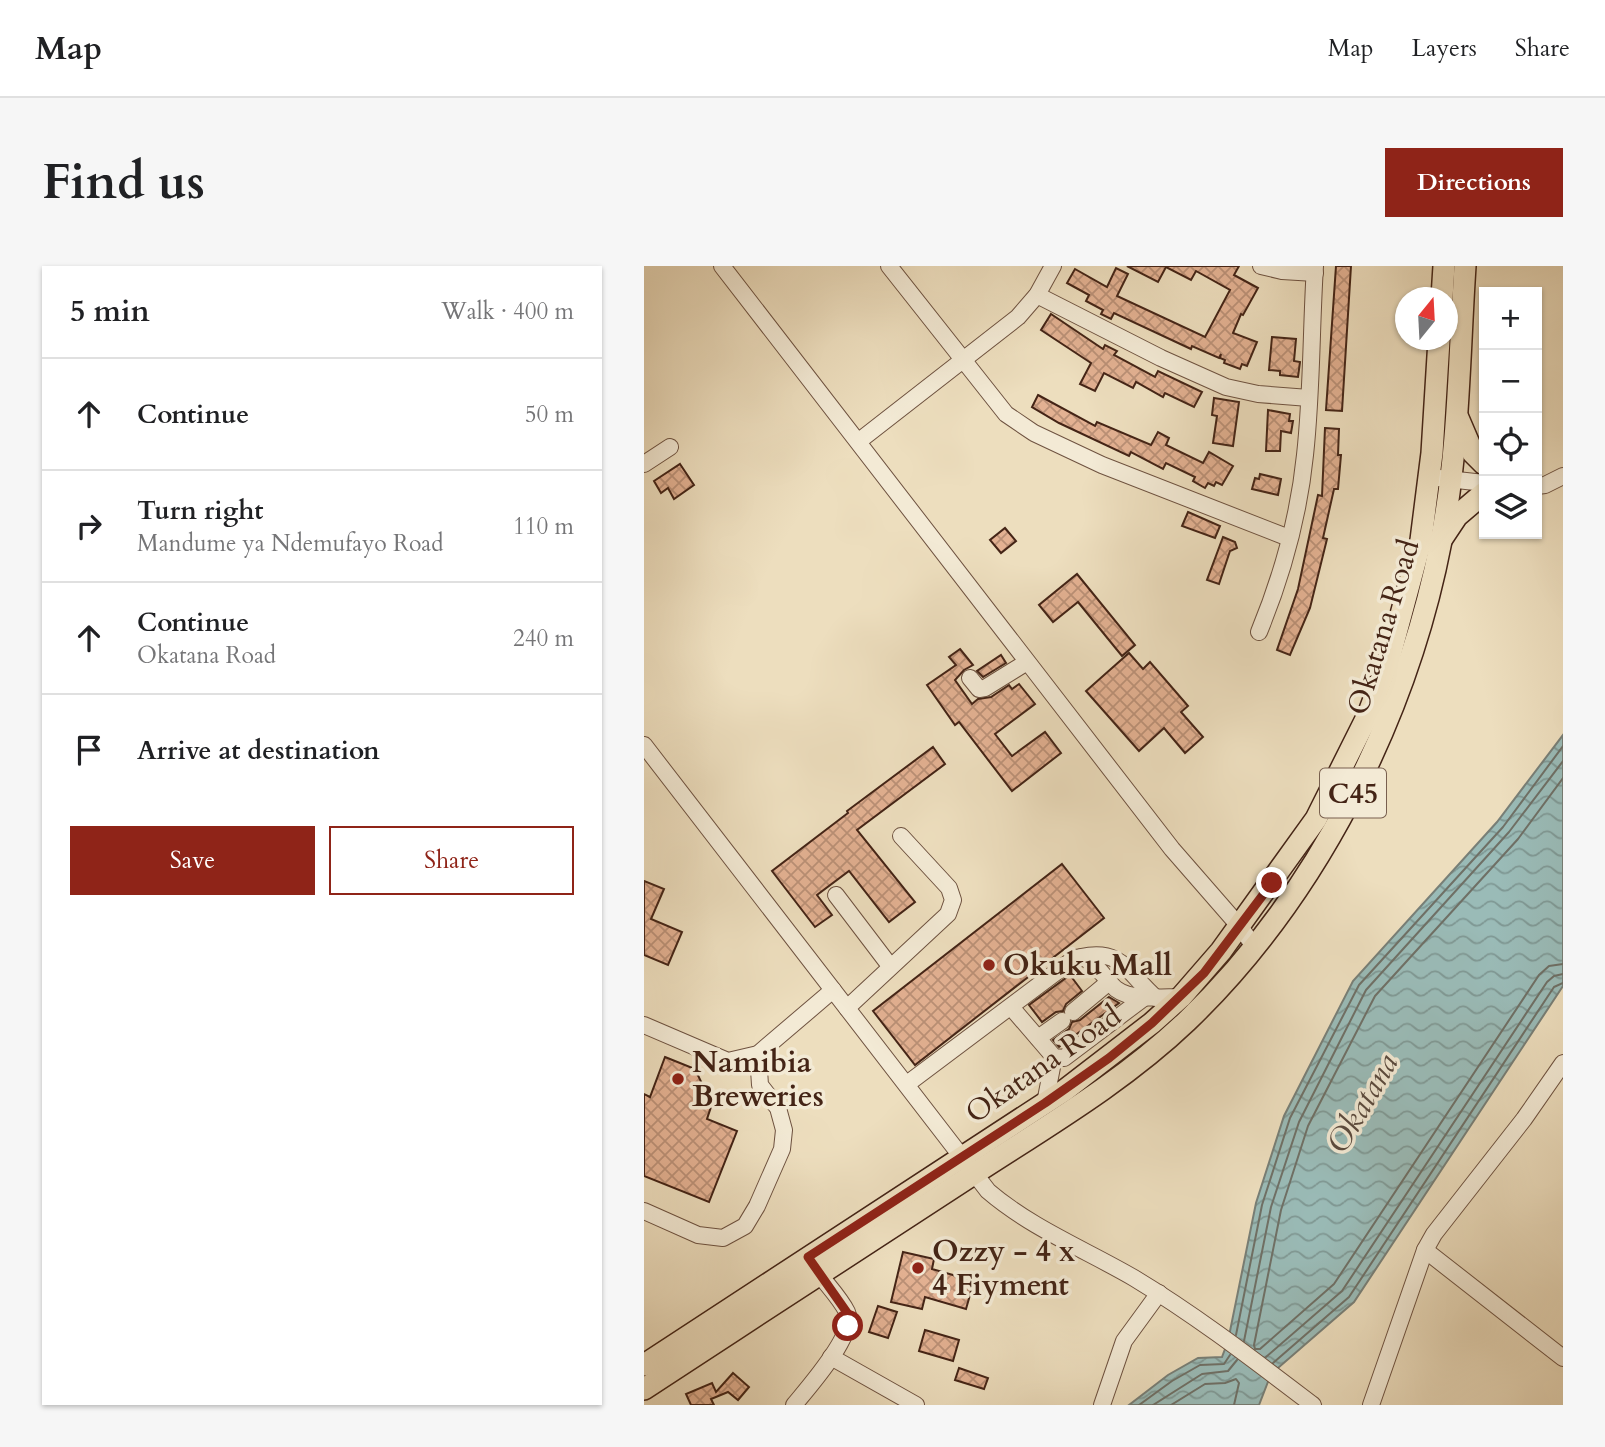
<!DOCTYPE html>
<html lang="en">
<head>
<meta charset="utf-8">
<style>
  body { margin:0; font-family:Cardo,serif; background:#f6f6f6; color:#202124 }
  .controls { position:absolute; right:21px; top:21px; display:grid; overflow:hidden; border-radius:0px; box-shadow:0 2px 5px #0004 }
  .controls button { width:63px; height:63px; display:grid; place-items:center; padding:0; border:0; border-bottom:2px solid #e0e0e0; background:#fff; color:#202124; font:35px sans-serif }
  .compass { position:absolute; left:751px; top:21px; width:63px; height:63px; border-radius:50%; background:#fff; box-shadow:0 2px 5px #0004; rotate:18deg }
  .stop { position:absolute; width:21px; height:21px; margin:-16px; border:5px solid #8f2418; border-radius:50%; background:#fff }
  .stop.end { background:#8f2418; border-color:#fff; box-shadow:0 2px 7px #0008 }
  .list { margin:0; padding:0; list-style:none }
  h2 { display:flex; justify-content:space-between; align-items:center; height:91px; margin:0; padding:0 28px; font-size:30px }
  h2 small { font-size:23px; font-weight:400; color:#757577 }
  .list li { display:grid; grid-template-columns:46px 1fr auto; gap:21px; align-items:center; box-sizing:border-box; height:112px; padding:0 28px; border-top:2px solid #e0e0e0 }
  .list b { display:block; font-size:26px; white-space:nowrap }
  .list p { margin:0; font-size:23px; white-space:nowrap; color:#757577 }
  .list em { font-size:23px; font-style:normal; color:#757577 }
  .actions { display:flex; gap:14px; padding:21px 28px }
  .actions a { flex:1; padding:16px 0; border:2px solid #8f2418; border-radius:0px; text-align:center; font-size:24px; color:#8f2418 }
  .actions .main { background:#8f2418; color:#fff }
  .icon { flex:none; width:38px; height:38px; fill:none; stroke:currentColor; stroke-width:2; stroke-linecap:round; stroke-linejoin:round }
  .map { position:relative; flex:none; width:919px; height:1139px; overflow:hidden; border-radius:0px }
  header { display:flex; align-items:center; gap:42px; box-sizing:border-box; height:98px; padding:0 35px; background:#fff; border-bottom:2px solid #e0e0e0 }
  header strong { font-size:33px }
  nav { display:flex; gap:38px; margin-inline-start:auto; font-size:24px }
  .intro { display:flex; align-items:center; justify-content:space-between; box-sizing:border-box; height:168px; padding:0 42px }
  h1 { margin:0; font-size:49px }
  .button { padding:18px 32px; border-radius:0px; background:#8f2418; color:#fff; font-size:24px; font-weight:700 }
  main { display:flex; gap:42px; padding:0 42px }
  aside { flex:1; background:#fff; border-radius:0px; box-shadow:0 2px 5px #0004 }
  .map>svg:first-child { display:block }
</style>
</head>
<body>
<header>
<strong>Map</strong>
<nav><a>Map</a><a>Layers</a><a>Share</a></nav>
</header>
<div class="intro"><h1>Find us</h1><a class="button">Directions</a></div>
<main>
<aside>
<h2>5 min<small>Walk · 400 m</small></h2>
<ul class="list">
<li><svg class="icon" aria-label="ahead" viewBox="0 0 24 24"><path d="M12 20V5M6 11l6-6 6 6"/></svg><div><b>Continue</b></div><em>50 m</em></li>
<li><svg class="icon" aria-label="right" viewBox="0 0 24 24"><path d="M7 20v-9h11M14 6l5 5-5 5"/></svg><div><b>Turn right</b><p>Mandume ya Ndemufayo Road</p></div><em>110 m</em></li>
<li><svg class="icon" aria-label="ahead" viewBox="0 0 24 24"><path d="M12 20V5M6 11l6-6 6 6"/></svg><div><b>Continue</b><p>Okatana Road</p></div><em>240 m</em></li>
<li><svg class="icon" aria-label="arrive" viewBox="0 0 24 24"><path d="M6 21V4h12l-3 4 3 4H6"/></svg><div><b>Arrive at destination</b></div></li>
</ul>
<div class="actions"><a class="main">Save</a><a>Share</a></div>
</aside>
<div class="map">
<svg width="919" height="1139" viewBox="0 0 919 1139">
  <defs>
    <pattern id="water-waves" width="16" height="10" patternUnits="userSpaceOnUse" patternTransform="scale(1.75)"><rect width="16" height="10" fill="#9abbb7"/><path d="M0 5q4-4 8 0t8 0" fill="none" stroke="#7f9894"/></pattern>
    <pattern id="building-cross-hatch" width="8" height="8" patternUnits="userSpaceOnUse" patternTransform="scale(1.75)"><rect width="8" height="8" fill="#e3b192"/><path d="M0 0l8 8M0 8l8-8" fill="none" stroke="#ba9076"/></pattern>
  </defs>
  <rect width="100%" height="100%" fill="#eddebe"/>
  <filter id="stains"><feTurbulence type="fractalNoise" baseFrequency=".00286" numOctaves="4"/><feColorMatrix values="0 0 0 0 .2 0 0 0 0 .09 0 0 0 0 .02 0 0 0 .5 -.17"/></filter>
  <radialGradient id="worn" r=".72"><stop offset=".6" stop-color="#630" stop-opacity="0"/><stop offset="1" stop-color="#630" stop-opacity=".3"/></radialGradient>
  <!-- water -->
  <path fill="url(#water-waves)" stroke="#787f77" stroke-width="2" d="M919,469v251l-209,316 -83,72 -12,31h-130l39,-30 30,-17 24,-1 6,-16 28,-138 28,-87 69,-135 144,-159z"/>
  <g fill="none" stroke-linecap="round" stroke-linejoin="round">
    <!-- shore -->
    <g stroke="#6f7066" stroke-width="2">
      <path d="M919,512l-45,61 -143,157 -67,130 -27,84 -27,135 1,4h5l74,-65 205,-309 10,-9 14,-2"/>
      <path d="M592,1069l26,-130 28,-87 69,-133 144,-158 60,-81"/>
      <path d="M600,1075l27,-134 28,-85 67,-132 143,-158 54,-71"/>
      <path d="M622,1091l76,-66 205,-309 7,-6 9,-2"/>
      <path d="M629,1097l76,-66 205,-310 9,-4"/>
      <path d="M495,1139l33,-24 28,-16 24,-1 6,-9"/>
      <path d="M509,1139l49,-31 26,-3 9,-11"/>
      <path d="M527,1139l34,-21 20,-1 11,-4 3,4 -5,22"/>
    </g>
  </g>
  <!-- building -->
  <g fill="url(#building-cross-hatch)" stroke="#442416" stroke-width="2">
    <path d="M483,0h112l-5,9 24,13 -15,27 -2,-1 -8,19 24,9 -10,24 -5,-2 -2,5 -16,-6 1,-3 -5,-2 1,-4 -2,4 -27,-12 -1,3 -77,-36 -3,6 -10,-5 2,-4 -17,-9 3,-6 -22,-12 8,-14 32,18 9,-19 12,6 -11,22 88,41 25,-47 -34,-19 -5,9 -25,-13 -8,15z"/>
    <path d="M692,0h15l-9,145 -16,-1z"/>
    <path d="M407,48l52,35 2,-4 12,6 -3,4 41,22 3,-6 44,21 -8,15 -29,-14 -2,4 -27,-15 -3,6 -29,-15 -9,18 -15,-7 11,-21 -50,-33z"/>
    <path d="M628,71l24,2 -2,22 6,1 -2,15 -18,-2v-4l-11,-1z"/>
    <path d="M394,129l57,31 2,-4 54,23 7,-13 11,6 -3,7 37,18 6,-11 24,14 -11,19 -6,-3 -2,4 -6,-3 -3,5 -12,-7 2,-4 -29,-14 -3,6 -32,-17 -2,4 -70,-33 -27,-16z"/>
    <path d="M570,132l25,4 -6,44 -20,-3 4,-27 -5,-1z"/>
    <path d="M624,144l22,4 -1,7h4l-2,12 -10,-2 -1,20h-14z"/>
    <path d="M681,162l14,1 -1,26h3l-3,34h-4l-11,49 4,1 -17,69 -20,47 -13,-5 21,-61 20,-94 4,1z"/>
    <path d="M36,198l14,21 -20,14 -6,-11 -7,5 -7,-12z"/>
    <path d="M616,208l21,5 -3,16 -26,-6 3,-11 4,1z"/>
    <path d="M544,246l32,14 -5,12 -33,-12z"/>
    <path d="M361,262l11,13 -15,12 -11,-13z"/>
    <path d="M579,271l12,5 2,6 -7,3 -11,33 -12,-4z"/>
    <path d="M433,308l58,71 -13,11 -44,-54 -25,20 -14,-17z"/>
    <path d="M316,383l13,16 -9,5 -9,10 17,24 6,-5 13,-2 18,-12 3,4 7,-5 16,20 -40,30 17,22 33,-24 16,21 -49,38 -53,-69 -4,3 -28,-40 29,-20 -7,-8z"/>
    <path d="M485,387l14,16 7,-7 38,44 -7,6 22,25 -18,16 -21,-25 -25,23 -53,-60z"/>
    <path d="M357,389l5,8 -23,14 -6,-6z"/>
    <path d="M289,481l12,17 -88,66 58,72 -26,20 -40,-51 -32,24 15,20 -17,12 -43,-56 76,-58 -1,-2z"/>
    <path d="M418,598l42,54 -189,147 -42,-54z"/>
    <path d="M0,615l20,8 -13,30 31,13 -14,33 -24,-10z"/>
    <path d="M426,709l12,16 -16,13 -3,7 -7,1 -14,10 -13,-17z"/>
    <path d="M465,731l10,6 -60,44 -6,-7 16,-11 3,-7 8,-2z"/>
    <path d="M21,791l30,12 10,21 10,5 -8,24 30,12 -28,71 -65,-26v-82l6,3z"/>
    <path d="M259,986l31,7 -2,10 42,12 -8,28 -41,-12 -3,12 -31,-7z"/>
    <path d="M234,1040l19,6 -9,26 -19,-6z"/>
    <path d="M281,1064l34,10 -6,21 -34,-10z"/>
    <path d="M315,1102l29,10 -4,11 -29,-9z"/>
    <path d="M89,1107l16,14 -11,13 -10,-8 -17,7 3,6h-23l-5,-11 26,-11 4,9z"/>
  </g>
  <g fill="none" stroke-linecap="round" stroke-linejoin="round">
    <!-- minor casing -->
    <g stroke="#6e5240" stroke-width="18">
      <g id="minor">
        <path d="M78,0l450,583 68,78 14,19"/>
        <path d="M245,0l117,148 28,19 68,32 187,73"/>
        <path d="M617,0l21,5 33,2"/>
        <path d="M393,29l124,63 65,29 32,7 51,4"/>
        <path d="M215,175l159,-124 19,-22 16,-29"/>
        <path d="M0,198l26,-17"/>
        <path d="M786,211l54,6"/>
        <path d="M893,220l8,-1 18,-9"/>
        <path d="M615,366c23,-56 40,-118 46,-177 7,-63 6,-126 10,-189"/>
        <path d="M326,412l9,11 6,-1 42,-26"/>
        <path d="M0,479l344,446c43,37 98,59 146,87 63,38 121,83 179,127"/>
        <path d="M192,629l54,71"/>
        <path d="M437,691c42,-9 47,17 75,41"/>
        <path d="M367,741l43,50 10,1 81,-61"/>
        <path d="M203,742l101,-94 5,-14 -4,-12 -48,-52"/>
        <path d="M429,746l36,-30"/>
        <path d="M0,759l84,36 30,-7 75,-64"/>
        <path d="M394,772l24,-17"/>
        <path d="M263,818l168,-126c18,-4 29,21 41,31 16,12 46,8 65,8"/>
        <path d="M401,837l9,-46"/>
        <path d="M0,945l54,24 25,3 22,-12 12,-20 25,-57 2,-19 -6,-22 -18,-23 -2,-31"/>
        <path d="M781,984l138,108"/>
        <path d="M187,1091l85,48"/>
        <path d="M150,1139c14,-17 63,-72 53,-93 -8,-16 -23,-30 -33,-45"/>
        <path d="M458,1139l22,-64 35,-48"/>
        <path d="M727,1139l54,-155 9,-16 90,-115 39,-56"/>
      </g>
    </g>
    <!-- major casing -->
    <g stroke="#442416" stroke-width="24">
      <g id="major">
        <path d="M798,32l2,-32"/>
        <path d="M814,152l15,35 11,11"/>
        <path d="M799,271l14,-21 27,-23"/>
        <path d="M0,1099l421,-275 87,-67 29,-26 40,-46 95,-132 52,-104 21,-56 32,-119 11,-87 7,-113"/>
        <path d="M0,1123c108,-71 216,-141 325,-212 75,-49 153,-94 218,-156 130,-125 220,-304 254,-480 18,-90 18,-184 24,-275"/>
      </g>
    </g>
    <!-- minor -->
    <use href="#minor" stroke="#f3ead5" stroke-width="16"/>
    <!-- major -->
    <use href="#major" stroke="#eddebe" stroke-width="21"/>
  </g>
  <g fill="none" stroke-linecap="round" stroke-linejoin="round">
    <!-- route -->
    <path stroke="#8f2418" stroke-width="9" d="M204,1060v-12l-40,-57 237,-154 64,-45 43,-35 52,-50 68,-90"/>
  </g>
  <!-- markers -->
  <g fill="#8f2418" stroke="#f3ead5" stroke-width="2.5">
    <circle cx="345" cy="699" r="7"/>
    <circle cx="34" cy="813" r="7"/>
    <circle cx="274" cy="1002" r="7"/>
  </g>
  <g text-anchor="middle" stroke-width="7" stroke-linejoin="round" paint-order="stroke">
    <!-- shield labels -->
    <rect fill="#f3ead5" stroke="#785f4f" stroke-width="2" x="676" y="502.5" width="66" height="49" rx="5"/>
    <g font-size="28" font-weight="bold" fill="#442416">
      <text x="709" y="537">C45</text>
    </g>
    <!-- street labels -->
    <g font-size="30" fill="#442416" stroke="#f3ead5">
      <text transform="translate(739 361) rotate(-73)" y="10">Okatana Road</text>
      <text transform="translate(399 798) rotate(-35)" y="10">Okatana Road</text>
    </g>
    <!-- poi labels -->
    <g font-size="30" font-weight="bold" fill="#442416" stroke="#f3ead5" text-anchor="start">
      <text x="359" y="709">Okuku Mall</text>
      <text x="48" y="806">Namibia<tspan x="48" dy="34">Breweries</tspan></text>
      <text x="288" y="995">Ozzy - 4 x<tspan x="288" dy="34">4 Fiyment</tspan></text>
    </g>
    <!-- water labels -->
    <g font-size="32" font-style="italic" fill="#5a4a3e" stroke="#f3ead5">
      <text transform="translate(718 837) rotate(-60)" y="11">Okatana</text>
    </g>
  </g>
  <rect width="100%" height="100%" filter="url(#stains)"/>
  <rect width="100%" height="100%" fill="url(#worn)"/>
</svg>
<div class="controls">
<button>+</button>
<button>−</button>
<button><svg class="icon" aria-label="locate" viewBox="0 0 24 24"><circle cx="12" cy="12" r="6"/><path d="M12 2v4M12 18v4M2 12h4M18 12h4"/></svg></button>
<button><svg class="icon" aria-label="layers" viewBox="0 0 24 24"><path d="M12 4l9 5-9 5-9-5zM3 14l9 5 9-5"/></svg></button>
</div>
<svg class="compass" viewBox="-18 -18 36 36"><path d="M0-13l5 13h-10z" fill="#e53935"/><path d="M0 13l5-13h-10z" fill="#757577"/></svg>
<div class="stop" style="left:204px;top:1060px"></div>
<div class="stop end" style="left:628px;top:617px"></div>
</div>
</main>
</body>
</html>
